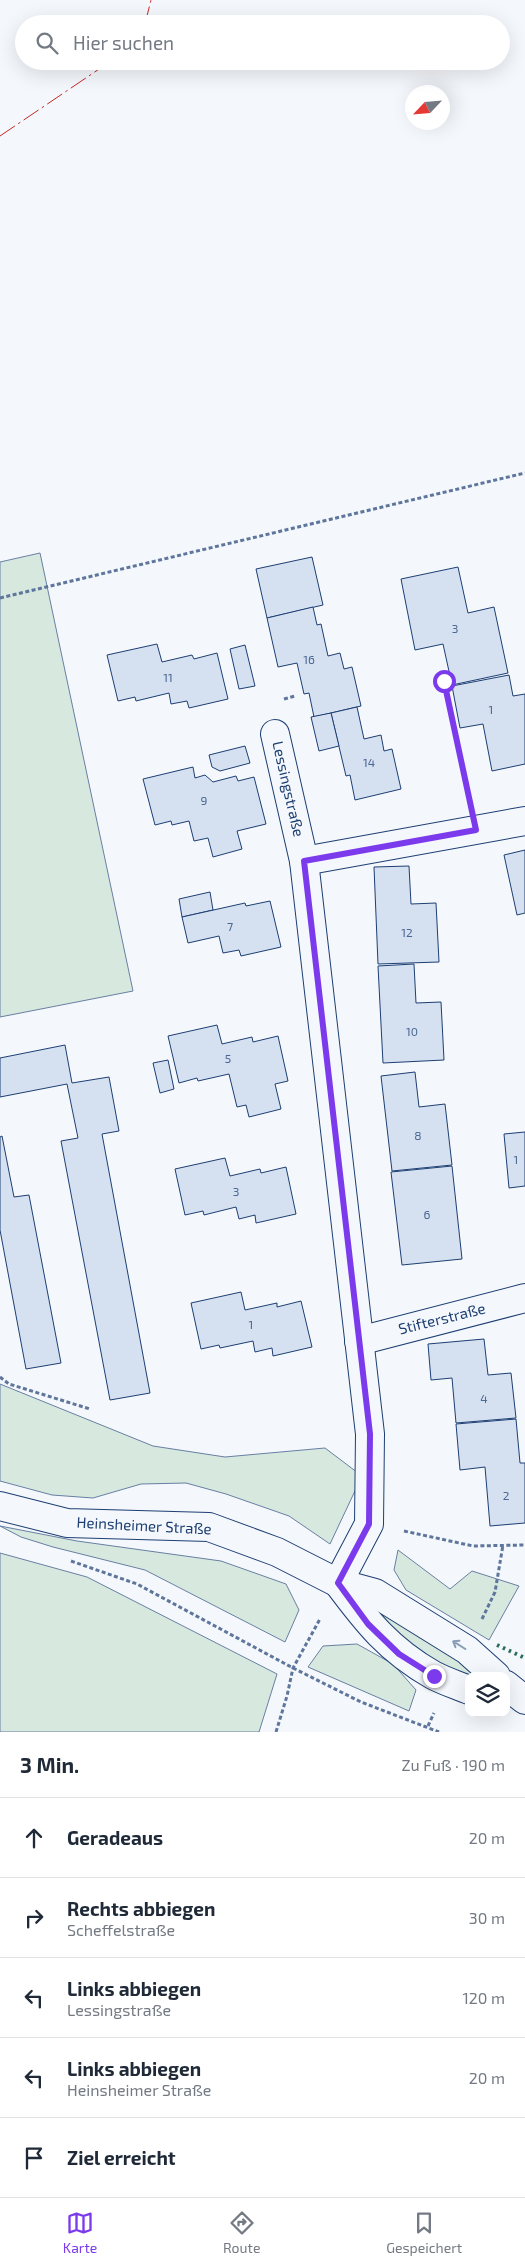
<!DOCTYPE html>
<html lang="de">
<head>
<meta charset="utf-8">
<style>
  body { margin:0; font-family:"Exo 2",sans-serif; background:#f2f2f3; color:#1f2937 }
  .controls { position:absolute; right:15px; bottom:15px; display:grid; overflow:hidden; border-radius:10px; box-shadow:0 5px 20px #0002 }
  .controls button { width:45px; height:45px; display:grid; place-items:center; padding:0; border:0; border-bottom:1px solid #e0e1e3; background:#fff; color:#1f2937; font:25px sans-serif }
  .compass { position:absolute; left:405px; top:85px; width:45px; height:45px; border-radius:50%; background:#fff; box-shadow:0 5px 20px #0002; rotate:244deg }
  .stop { position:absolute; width:15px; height:15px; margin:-11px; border:4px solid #7c3aed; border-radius:50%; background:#fff }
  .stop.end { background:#7c3aed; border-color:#fff; box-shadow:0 1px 5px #0008 }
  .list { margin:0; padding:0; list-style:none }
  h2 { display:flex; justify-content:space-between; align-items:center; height:65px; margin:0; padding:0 20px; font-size:21px }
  h2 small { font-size:16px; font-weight:400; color:#747a83 }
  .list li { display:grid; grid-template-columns:32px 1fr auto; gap:15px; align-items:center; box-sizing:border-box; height:80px; padding:0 20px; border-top:1px solid #e0e1e3 }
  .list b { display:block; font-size:19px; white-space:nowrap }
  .list p { margin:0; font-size:16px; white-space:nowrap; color:#747a83 }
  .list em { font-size:16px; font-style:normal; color:#747a83 }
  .icon { flex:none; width:28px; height:28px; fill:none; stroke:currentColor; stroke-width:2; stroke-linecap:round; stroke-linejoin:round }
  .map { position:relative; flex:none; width:525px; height:1732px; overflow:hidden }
  .search { position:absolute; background:#fff; box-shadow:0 5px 20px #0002; left:15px; right:15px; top:15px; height:55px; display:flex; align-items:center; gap:12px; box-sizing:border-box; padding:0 18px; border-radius:28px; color:#747a83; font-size:19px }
  .sheet { height:465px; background:#fff }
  nav { display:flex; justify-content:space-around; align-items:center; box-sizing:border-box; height:70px; border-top:1px solid #e0e1e3; background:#fff; font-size:14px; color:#747a83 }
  nav a { display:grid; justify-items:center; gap:2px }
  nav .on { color:#7c3aed }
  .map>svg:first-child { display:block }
</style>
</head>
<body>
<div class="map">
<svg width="525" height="1732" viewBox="0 0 525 1732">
  <rect width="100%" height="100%" fill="#f4f7fb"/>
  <!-- green -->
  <g fill="#d7e8df" stroke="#687fa3">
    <path d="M40,553l93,438 -133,26v-455z"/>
    <path d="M0,1384l153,62 72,11 100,-9 37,28 -32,68 -41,-28 -63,-22 -40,-11 -45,1 -48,14 -41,-3 -52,-14z"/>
    <path d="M0,1526l77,15 144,20 65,23 13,26 -14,32 -140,-72 -92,-23 -32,-10z"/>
    <path d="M398,1550l52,39 22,-18 47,15 -30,54 -83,-50 -12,-20z"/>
    <path d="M0,1553l87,24 190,97 -18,58h-259z"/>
    <path d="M380,1605l103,71h-14l-48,-19 -46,-44z"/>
    <path d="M357,1644l36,20 23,26 -7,21 -101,-44 15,-21z"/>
  </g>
  <!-- building -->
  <g fill="#d5e0f0" stroke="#1d3f73">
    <path d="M312,557l11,48 -56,13 -11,-49z"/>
    <path d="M458,567l10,46 26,-6 14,66 -56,12 -9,-41 -28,6 -14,-71z"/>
    <path d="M313,607l4,18 4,-1 7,32 12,-3 4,16 8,-2 9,39 -47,11 -5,-24 -5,1 -7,-31 -19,4 -11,-49z"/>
    <path d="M157,644l5,18 30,-7 2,4 23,-6 11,46 -39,9 -2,-7 -16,3 -2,-11 -33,8 -1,-4 -17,4 -11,-46z"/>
    <path d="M245,645l10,41 -16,3 -9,-40z"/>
    <path d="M509,675l4,21 12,-2v70l-33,7 -9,-47 -23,4 -8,-42z"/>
    <path d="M357,707l7,32 17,-4 3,16 8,-2 9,40 -46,11 -5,-25 -4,1 -15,-63z"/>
    <path d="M331,713l8,33 -20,5 -8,-34z"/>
    <path d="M245,746l5,17 -30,8 -8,-4 -3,-12z"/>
    <path d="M193,767l2,11 10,-3 8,7 23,-6 2,5 16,-4 12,47 -29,7 5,18 -29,8 -5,-19 -14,3 -5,-20 -17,4 -1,-4 -16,4 -12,-46z"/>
    <path d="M525,850v63l-8,2 -13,-60z"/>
    <path d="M409,866l2,38 25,-1 3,59 -61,2 -4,-97z"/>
    <path d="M210,892l3,18 -31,7 -3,-18z"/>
    <path d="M270,901l11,46 -40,9 -2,-6 -16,3 -4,-17 -31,7 -6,-26 63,-14 1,3z"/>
    <path d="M414,964l2,39 25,-1 3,58 -61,3 -5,-97z"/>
    <path d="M217,1025l5,19 30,-7 1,5 25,-6 10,45 -13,3 6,25 -32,8 -3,-12 -9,2 -8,-33 -31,7 -1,-3 -18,5 -11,-47z"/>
    <path d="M65,1045l7,38 37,-6 10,54 -17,3 48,259 -40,7 -49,-259 17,-3 -11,-54 -67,13v-39z"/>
    <path d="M168,1060l6,29 -14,4 -7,-30z"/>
    <path d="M415,1072l4,35 26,-3 7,61 -60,6 -11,-95z"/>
    <path d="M525,1132v54l-16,2 -5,-54z"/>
    <path d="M2,1136l12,61 15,-2 32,168 -35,6 -26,-139v-93z"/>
    <path d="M225,1158l5,18 30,-7 1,4 25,-6 10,47 -40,9 -1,-8 -16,4 -3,-12 -32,8 -1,-4 -18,4 -10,-46z"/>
    <path d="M452,1166l10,93 -60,6 -11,-93z"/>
    <path d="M241,1292l4,18 32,-7v4l24,-6 11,46 -39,9 -1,-8 -17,4 -2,-11 -33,7 -1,-3 -18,4 -10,-46z"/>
    <path d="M484,1339l4,36 23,-2 5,45 -60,5 -4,-45 -21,2 -3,-36z"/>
    <path d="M516,1419l4,44h5v60l-35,3 -5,-59 -25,3 -4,-46z"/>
  </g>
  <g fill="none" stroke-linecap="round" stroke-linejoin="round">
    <!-- minor casing -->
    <g stroke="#1d3f73" stroke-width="30">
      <g id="minor">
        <path d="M275,734l29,127 66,573 -1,90 -31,59"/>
        <path d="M304,861l221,-40"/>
        <path d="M359,1341l166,-43"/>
        <path d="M0,1506l67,17 142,4 68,25 61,31 37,10 92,57 29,26"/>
        <path d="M338,1583c29,39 51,67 95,92 11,6 24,10 36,15"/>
        <path d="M506,1685l19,15"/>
      </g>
    </g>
    <!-- path -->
    <g stroke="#5e769c" stroke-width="3" stroke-dasharray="4 2.5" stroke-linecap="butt">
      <path d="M0,598l525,-125"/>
      <path d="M444,681l24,114"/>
      <path d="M284,699l11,-3"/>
      <path d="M0,1377l9,7 81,25"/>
      <path d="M404,1531l69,15 52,-1"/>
      <path d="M71,1561l66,23 156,84 68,34 78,30"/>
      <path d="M482,1619l13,-27 8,-47"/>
      <path d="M428,1726l6,-13"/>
      <path d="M276,1732l11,-36 6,-28 27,-49"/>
    </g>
    <!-- minor -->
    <use href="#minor" stroke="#f4f7fb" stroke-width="28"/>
    <!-- hedge -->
    <path stroke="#2c6c60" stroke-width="4" stroke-dasharray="2.5 4" stroke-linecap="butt" d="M497,1645l28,13"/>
    <!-- power -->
    <g stroke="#c62828" stroke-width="1" stroke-dasharray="18 4 2.5 4" stroke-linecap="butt">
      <path d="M145,24l6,-24"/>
      <path d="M0,136l111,-75"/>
    </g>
  </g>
  <!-- one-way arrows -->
  <defs><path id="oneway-shaft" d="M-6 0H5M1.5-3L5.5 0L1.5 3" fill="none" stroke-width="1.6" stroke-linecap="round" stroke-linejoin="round" transform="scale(1.25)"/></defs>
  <use stroke="#889bb7" href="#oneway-shaft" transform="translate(459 1645) rotate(-148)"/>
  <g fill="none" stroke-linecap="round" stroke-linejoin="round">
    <!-- route -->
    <path stroke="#7c3aed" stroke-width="6" d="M434,1676l-35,-22 -31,-30 -30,-41 31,-59 1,-90 -66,-573 172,-31 -32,-149"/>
  </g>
  <g text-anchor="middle" stroke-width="4" stroke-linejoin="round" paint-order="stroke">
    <!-- number labels -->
    <g font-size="12" fill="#4b6792">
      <text x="455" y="633">3</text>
      <text x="309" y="664">16</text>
      <text x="168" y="682">11</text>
      <text x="491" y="714">1</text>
      <text x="369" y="767">14</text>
      <text x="204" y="805">9</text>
      <text x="230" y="931">7</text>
      <text x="407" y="937">12</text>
      <text x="412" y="1036">10</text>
      <text x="228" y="1063">5</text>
      <text x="418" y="1140">8</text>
      <text x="516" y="1164">1</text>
      <text x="236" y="1196">3</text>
      <text x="427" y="1219">6</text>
      <text x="251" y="1329">1</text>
      <text x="484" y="1403">4</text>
      <text x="506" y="1500">2</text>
    </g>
    <!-- street labels -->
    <g font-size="15" fill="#1d3f73" stroke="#f4f7fb">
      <text transform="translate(288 789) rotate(77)" y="5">Lessingstraße</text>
      <text transform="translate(442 1319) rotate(-14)" y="5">Stifterstraße</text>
      <text transform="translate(144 1526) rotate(3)" y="5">Heinsheimer Straße</text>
    </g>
  </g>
</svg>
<div class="controls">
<button><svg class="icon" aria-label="layers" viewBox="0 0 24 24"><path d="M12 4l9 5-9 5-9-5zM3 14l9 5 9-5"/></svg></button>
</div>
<svg class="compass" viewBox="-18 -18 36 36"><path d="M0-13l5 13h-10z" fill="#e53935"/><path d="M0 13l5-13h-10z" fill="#747a83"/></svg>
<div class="stop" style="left:444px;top:681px"></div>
<div class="stop end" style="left:434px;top:1676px"></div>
<div class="search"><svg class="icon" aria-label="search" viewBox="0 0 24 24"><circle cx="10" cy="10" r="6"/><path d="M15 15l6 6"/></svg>Hier suchen</div>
</div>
<section class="sheet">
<h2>3 Min.<small>Zu Fuß · 190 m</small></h2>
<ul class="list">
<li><svg class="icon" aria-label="ahead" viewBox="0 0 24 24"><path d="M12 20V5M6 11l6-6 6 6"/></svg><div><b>Geradeaus</b></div><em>20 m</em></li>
<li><svg class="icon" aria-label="right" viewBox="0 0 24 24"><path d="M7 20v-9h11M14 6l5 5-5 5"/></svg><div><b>Rechts abbiegen</b><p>Scheffelstraße</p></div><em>30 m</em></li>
<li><svg class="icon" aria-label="left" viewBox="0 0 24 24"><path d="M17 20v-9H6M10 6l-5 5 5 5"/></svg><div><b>Links abbiegen</b><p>Lessingstraße</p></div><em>120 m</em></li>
<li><svg class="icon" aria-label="left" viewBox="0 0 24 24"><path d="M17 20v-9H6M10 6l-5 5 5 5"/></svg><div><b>Links abbiegen</b><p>Heinsheimer Straße</p></div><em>20 m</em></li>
<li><svg class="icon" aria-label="arrive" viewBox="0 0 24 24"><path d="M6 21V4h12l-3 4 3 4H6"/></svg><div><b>Ziel erreicht</b></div></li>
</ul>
</section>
<nav>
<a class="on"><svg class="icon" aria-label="map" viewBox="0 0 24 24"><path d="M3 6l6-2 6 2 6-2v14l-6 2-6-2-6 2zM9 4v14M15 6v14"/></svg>Karte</a>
<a><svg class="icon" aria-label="directions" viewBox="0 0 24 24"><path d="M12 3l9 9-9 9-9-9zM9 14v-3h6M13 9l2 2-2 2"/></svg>Route</a>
<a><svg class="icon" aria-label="saved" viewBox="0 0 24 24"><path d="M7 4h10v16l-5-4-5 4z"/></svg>Gespeichert</a>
</nav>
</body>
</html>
